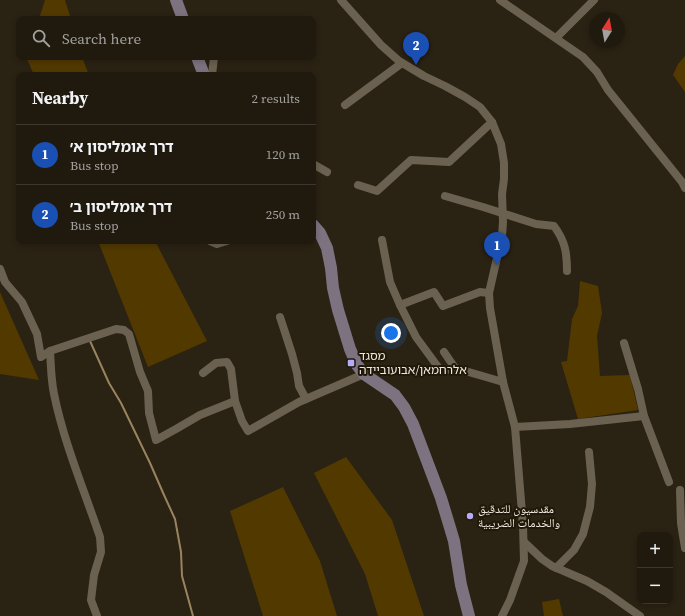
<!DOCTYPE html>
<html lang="en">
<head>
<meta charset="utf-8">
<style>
  body { margin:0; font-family:"Source Serif 4","Noto Naskh Arabic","Noto Sans Hebrew",serif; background:#2d271c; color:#f1f3f6 }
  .controls { position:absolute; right:12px; bottom:12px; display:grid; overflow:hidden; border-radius:8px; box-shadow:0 2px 6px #0003 }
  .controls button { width:36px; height:36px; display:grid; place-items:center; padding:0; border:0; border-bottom:1px solid #3d382e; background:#201a0e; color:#f1f3f6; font:20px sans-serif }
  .compass { position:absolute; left:589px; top:12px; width:36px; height:36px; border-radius:50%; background:#201a0e; box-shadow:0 2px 6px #0003; rotate:11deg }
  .you { position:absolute; left:391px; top:333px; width:14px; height:14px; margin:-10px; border:3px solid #fff; border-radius:50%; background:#1a73e8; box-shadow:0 0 0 6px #1a73e833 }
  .badge { display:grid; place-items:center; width:26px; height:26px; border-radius:50%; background:#7c3aed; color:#fff; font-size:13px; font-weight:700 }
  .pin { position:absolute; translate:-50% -33px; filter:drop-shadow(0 1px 2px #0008) }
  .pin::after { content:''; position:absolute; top:21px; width:14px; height:12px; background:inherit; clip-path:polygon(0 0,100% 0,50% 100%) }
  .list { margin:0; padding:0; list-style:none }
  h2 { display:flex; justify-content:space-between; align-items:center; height:52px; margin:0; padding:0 16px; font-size:17px }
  h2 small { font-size:13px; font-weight:400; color:#a2a19e }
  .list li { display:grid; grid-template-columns:26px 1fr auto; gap:12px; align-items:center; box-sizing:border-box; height:60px; padding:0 16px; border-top:1px solid #3d382e }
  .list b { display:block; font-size:15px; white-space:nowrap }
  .list p { margin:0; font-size:13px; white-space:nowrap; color:#a2a19e }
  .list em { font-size:13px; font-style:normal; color:#a2a19e }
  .icon { flex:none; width:22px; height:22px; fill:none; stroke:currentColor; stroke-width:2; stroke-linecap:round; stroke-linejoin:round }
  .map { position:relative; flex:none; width:685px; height:616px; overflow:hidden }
  .search { position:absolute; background:#201a0e; box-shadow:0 2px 6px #0003; left:16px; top:16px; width:300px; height:44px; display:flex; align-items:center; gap:10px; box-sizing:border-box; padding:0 14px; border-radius:8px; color:#a2a19e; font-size:15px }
  .panel { position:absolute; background:#201a0e; box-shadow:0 2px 6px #0003; left:16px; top:72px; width:300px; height:172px; border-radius:8px }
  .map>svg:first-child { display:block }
</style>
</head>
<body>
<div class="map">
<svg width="685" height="616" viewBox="0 0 685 616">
  <rect width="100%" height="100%" fill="#2a2213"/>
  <!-- green -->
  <g fill="#523900">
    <path d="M45,0h20l6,19h-32z"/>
    <path d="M685,56v36l-12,-17 5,-11z"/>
    <path d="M26,57h56l7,18h-55z"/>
    <path d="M98,241h57l52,100 -59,26z"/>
    <path d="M580,281l18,5 4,27 -5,23 3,40 30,-1 8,35 -60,9 -17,-57 6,-1 5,-42 6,-13z"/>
    <path d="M0,292l39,88 -39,-6z"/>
    <path d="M346,457l46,63 32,96h-46l-13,-42 -51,-101z"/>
    <path d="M283,487l37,74 17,55h-74l-33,-105z"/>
    <path d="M559,599l4,17h-19l-2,-14z"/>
  </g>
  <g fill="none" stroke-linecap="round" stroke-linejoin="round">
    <!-- stream -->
    <path stroke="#99845e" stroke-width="2" d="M90,341l19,42 12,20 29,60 14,32 11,24 6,33 1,24 11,40"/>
    <!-- street -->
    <g stroke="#6b6150" stroke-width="8">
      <path d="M341,0l40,45 18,16 25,15 21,10 20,11 15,10 12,15 9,22 3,19v16l-2,15 1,28 -1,14 -13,57 1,15 13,74 12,45 8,98 1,36 -14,39 -8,16"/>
      <path d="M500,0l83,57 14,15 11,18 74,92 3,6"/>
      <path d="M556,38l38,-38"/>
      <path d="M212,75l2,-18"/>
      <path d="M345,105l57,-42"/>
      <path d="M313,164l14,8"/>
      <path d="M358,185l19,6 34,-31 38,2 43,-40"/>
      <path d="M445,196l38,11 53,17 18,2c11,15 13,26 13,45"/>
      <path d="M382,240l8,42 10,23 16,32 25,34 14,-3"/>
      <path d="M210,241l7,3 10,-3"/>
      <path d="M0,269l5,13 17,20 15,32 4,23 9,-6"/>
      <path d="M400,305l34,-13 9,14 37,-14 9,1"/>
      <path d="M280,317l12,37 5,19 2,13 7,13"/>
      <path d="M444,352l11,16 48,14"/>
      <path d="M203,373l13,-10 11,-1 4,7 4,32 7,20 6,10 51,-29 65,-28"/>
      <path d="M644,416l25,66"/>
      <path d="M515,427l55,-3 74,-8 -6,-27 -14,-46"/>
      <path d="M680,490l1,33 4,25"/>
      <path d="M524,542l18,17 10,7 35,15 19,11 34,24"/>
      <path d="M556,568l18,-18 9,-16 7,-27 2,-23 -3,-32"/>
      <path d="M97,616l-6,-16 3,-25 7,-23 -1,-15c-16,-47 -36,-94 -46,-143 -3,-14 -3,-29 -4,-43l66,-22 8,1 5,4 11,38 8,19 1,22 7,27 20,-11 24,-14 35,-14"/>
    </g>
    <!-- secondary -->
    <g stroke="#7d7380" stroke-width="12">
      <path d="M176,0l7,19"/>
      <path d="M197,57l7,18"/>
      <path d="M313,225l7,8 7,15 4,20 2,20 5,22 12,39 7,16 7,9 31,21 9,12 9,17 28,74 7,23 6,20 7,44 8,31"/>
    </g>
  </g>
  <!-- markers -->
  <g fill="#b5acf8" stroke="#201809" stroke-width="1.5">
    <rect x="347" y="359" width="8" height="8" rx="2"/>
    <circle cx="470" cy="516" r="4"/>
  </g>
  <g text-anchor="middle" stroke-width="4" stroke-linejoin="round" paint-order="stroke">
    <!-- poi labels -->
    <g font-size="12" fill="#efe9df" stroke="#201809" text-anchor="start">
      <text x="359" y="360">מסגד<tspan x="359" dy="14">אלרחמאן/אבועוביידה</tspan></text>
      <text x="478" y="513">مقدسيون للتدقيق<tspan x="478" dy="14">والخدمات الضريبية</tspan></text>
    </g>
  </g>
</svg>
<div class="controls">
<button>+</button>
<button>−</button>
</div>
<svg class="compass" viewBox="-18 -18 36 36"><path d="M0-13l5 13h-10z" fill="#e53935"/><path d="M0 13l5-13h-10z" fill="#a2a19e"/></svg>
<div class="you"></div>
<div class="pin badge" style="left:497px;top:265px;background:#1a4fb4">1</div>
<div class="pin badge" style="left:416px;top:65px;background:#1a4fb4">2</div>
<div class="search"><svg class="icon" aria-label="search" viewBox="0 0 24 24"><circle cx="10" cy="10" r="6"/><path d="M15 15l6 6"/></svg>Search here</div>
<section class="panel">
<h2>Nearby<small>2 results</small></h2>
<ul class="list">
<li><span class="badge" style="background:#1a4fb4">1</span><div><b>דרך אומליסון א׳</b><p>Bus stop</p></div><em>120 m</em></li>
<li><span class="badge" style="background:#1a4fb4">2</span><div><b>דרך אומליסון ב׳</b><p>Bus stop</p></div><em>250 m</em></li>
</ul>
</section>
</div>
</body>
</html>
